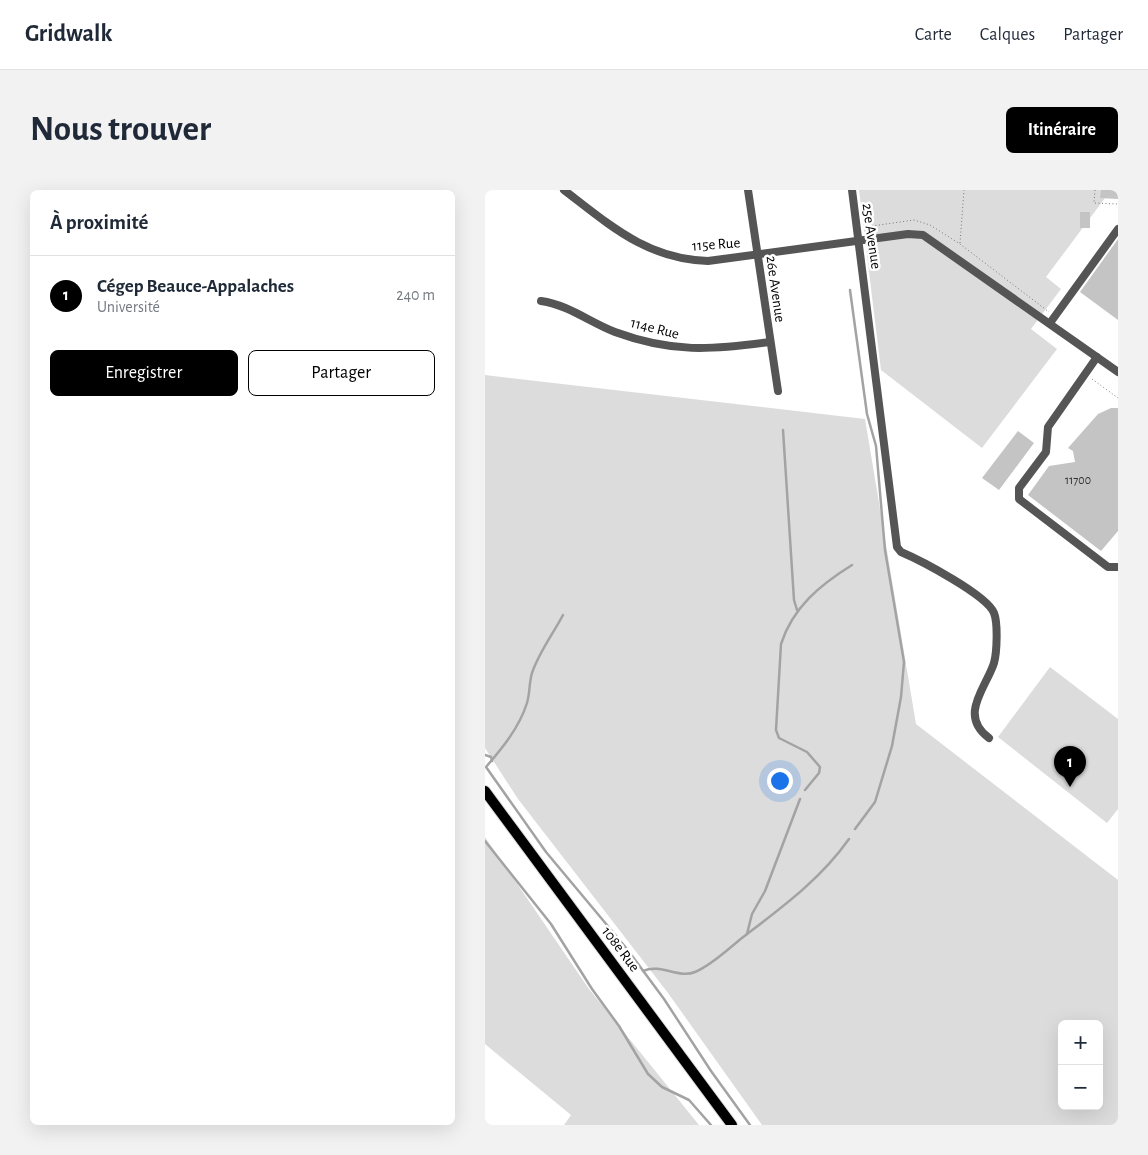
<!DOCTYPE html>
<html lang="fr">
<head>
<meta charset="utf-8">
<style>
  body { margin:0; font-family:"Alegreya Sans",sans-serif; background:#f2f2f3; color:#1f2937 }
  .controls { position:absolute; right:15px; bottom:15px; display:grid; overflow:hidden; border-radius:8px; box-shadow:0 5px 20px #0002 }
  .controls button { width:45px; height:45px; display:grid; place-items:center; padding:0; border:0; border-bottom:1px solid #e0e1e3; background:#fff; color:#1f2937; font:25px sans-serif }
  .you { position:absolute; left:294px; top:590px; width:18px; height:18px; margin:-12px; border:4px solid #fff; border-radius:50%; background:#1a73e8; box-shadow:0 0 0 8px #1a73e833 }
  .badge { display:grid; place-items:center; width:32px; height:32px; border-radius:50%; background:#000; color:#fff; font-size:16px; font-weight:700 }
  .pin { position:absolute; translate:-50% -41px; filter:drop-shadow(0 1px 2px #0008) }
  .pin::after { content:''; position:absolute; top:26px; width:18px; height:15px; background:inherit; clip-path:polygon(0 0,100% 0,50% 100%) }
  .list { margin:0; padding:0; list-style:none }
  h2 { display:flex; justify-content:space-between; align-items:center; height:65px; margin:0; padding:0 20px; font-size:21px }
  h2 small { font-size:16px; font-weight:400; color:#747a83 }
  .list li { display:grid; grid-template-columns:32px 1fr auto; gap:15px; align-items:center; box-sizing:border-box; height:80px; padding:0 20px; border-top:1px solid #e0e1e3 }
  .list b { display:block; font-size:19px; white-space:nowrap }
  .list p { margin:0; font-size:16px; white-space:nowrap; color:#747a83 }
  .list em { font-size:16px; font-style:normal; color:#747a83 }
  .actions { display:flex; gap:10px; padding:15px 20px }
  .actions a { flex:1; padding:11px 0; border:1px solid #000; border-radius:8px; text-align:center; font-size:18px; color:#000 }
  .actions .main { background:#000; color:#fff }
  .map { position:relative; flex:none; width:633px; height:935px; overflow:hidden; border-radius:8px }
  header { display:flex; align-items:center; gap:30px; box-sizing:border-box; height:70px; padding:0 25px; background:#fff; border-bottom:1px solid #e0e1e3 }
  header strong { font-size:24px }
  nav { display:flex; gap:28px; margin-inline-start:auto; font-size:18px }
  .intro { display:flex; align-items:center; justify-content:space-between; box-sizing:border-box; height:120px; padding:0 30px }
  h1 { margin:0; font-size:35px }
  .button { padding:12px 22px; border-radius:8px; background:#000; color:#fff; font-size:18px; font-weight:700 }
  main { display:flex; gap:30px; padding:0 30px }
  aside { flex:1; background:#fff; border-radius:8px; box-shadow:0 5px 20px #0002 }
  .map>svg:first-child { display:block }
</style>
</head>
<body>
<header>
<strong>Gridwalk</strong>
<nav><a>Carte</a><a>Calques</a><a>Partager</a></nav>
</header>
<div class="intro"><h1>Nous trouver</h1><a class="button">Itinéraire</a></div>
<main>
<aside>
<h2>À proximité<small></small></h2>
<ul class="list">
<li><span class="badge">1</span><div><b>Cégep Beauce-Appalaches</b><p>Université</p></div><em>240 m</em></li>
</ul>
<div class="actions"><a class="main">Enregistrer</a><a>Partager</a></div>
</aside>
<div class="map">
<svg width="633" height="935" viewBox="0 0 633 935">
  <rect width="100%" height="100%" fill="#fff"/>
  <!-- green -->
  <g fill="#dcdcdc" fill-rule="evenodd">
    <path d="M374,0h252l-65,87 15,12 -30,40 26,20 -75,99 -101,-78z"/>
    <path d="M0,185l380,44 51,305 202,156v245h-356l-94,-132 -150,-194 -33,-51zM577,834h37v82h-37z"/>
    <path d="M565,477l68,52v90l-11,14 -109,-86z"/>
    <path d="M0,647l104,152 110,136h-135l7,-10 -86,-71z"/>
  </g>
  <g fill="none" stroke-linecap="round" stroke-linejoin="round">
    <!-- stream -->
    <g stroke="#a3a3a3" stroke-width="2.5">
      <path d="M365,100l17,124 9,32 9,104 19,112 -3,35 -9,49 -17,56 -20,27"/>
      <path d="M298,240l11,170 3,10"/>
      <path d="M78,425c-10,19 -24,37 -31,58 -3,10 -2,20 -5,30 -8,25 -24,44 -41,64l60,85 81,97 37,50 47,72 39,54"/>
      <path d="M0,565l6,2 1,4"/>
      <path d="M320,600l14,-17 1,-6 -13,-15 -28,-14 -3,-8 5,-86c12,-37 39,-59 71,-79"/>
      <path d="M0,651l66,83 41,65 27,37 29,48 14,13 27,13 22,25"/>
      <path d="M262,744l5,-20 13,-23 35,-92"/>
      <path d="M158,781c18,-8 35,8 52,1 17,-7 33,-23 47,-34 39,-30 78,-58 107,-99"/>
    </g>
  </g>
  <!-- building -->
  <g fill="#c4c4c4">
    <path d="M616,0h17v9l-18,-1z"/>
    <rect x="595" y="22" width="10" height="16"/>
    <path d="M633,49v81l-38,-28z"/>
    <path d="M626,218h7v123l-17,20 -73,-56 21,-29 26,-4 -2,-11 -5,-3 30,-34z"/>
    <path d="M533,241l16,12 -35,47 -17,-12z"/>
  </g>
  <g fill="none" stroke-linecap="round" stroke-linejoin="round">
    <!-- major casing -->
    <g stroke="#dbdbdb" stroke-width="12">
      <path id="major" d="M0,601l247,334"/>
    </g>
    <!-- path -->
    <g stroke="#777" stroke-width="1" stroke-dasharray="1 2.5" stroke-linecap="butt">
      <path d="M610,0l-1,13 24,1"/>
      <path d="M380,37l49,-7 16,5 30,19 89,68"/>
      <path d="M475,53l4,-53"/>
      <path d="M607,189l26,19"/>
    </g>
    <!-- minor -->
    <g stroke="#555" stroke-width="8">
      <path d="M79,0c47,36 83,69 144,71l200,-27 15,1 195,137"/>
      <path d="M263,0l30,201"/>
      <path d="M367,0l45,357 4,5c19,8 86,43 93,61 4,10 3,39 0,50 -8,25 -36,52 -5,75"/>
      <path d="M56,111c28,4 48,21 74,31 57,21 96,18 155,10"/>
      <path d="M565,133l68,-94"/>
      <path d="M612,167l-49,70 -2,25 -27,36v11l89,68h10"/>
    </g>
    <!-- major -->
    <use href="#major" stroke="#000" stroke-width="10"/>
  </g>
  <g text-anchor="middle" stroke-width="5" stroke-linejoin="round" paint-order="stroke">
    <!-- number labels -->
    <g font-size="12" fill="#313131">
      <text x="593" y="294">11700</text>
    </g>
    <!-- street labels -->
    <g font-size="15" fill="#000" stroke="#fff">
      <text transform="translate(387 46) rotate(82)" y="5">25e Avenue</text>
      <text transform="translate(231 54) rotate(-4)" y="5">115e Rue</text>
      <text transform="translate(291 99) rotate(82)" y="5">26e Avenue</text>
      <text transform="translate(170 138) rotate(14)" y="5">114e Rue</text>
      <text transform="translate(136 759) rotate(53)" y="5">108e Rue</text>
    </g>
  </g>
</svg>
<div class="controls">
<button>+</button>
<button>−</button>
</div>
<div class="you"></div>
<div class="pin badge" style="left:585px;top:597px">1</div>
</div>
</main>
</body>
</html>
